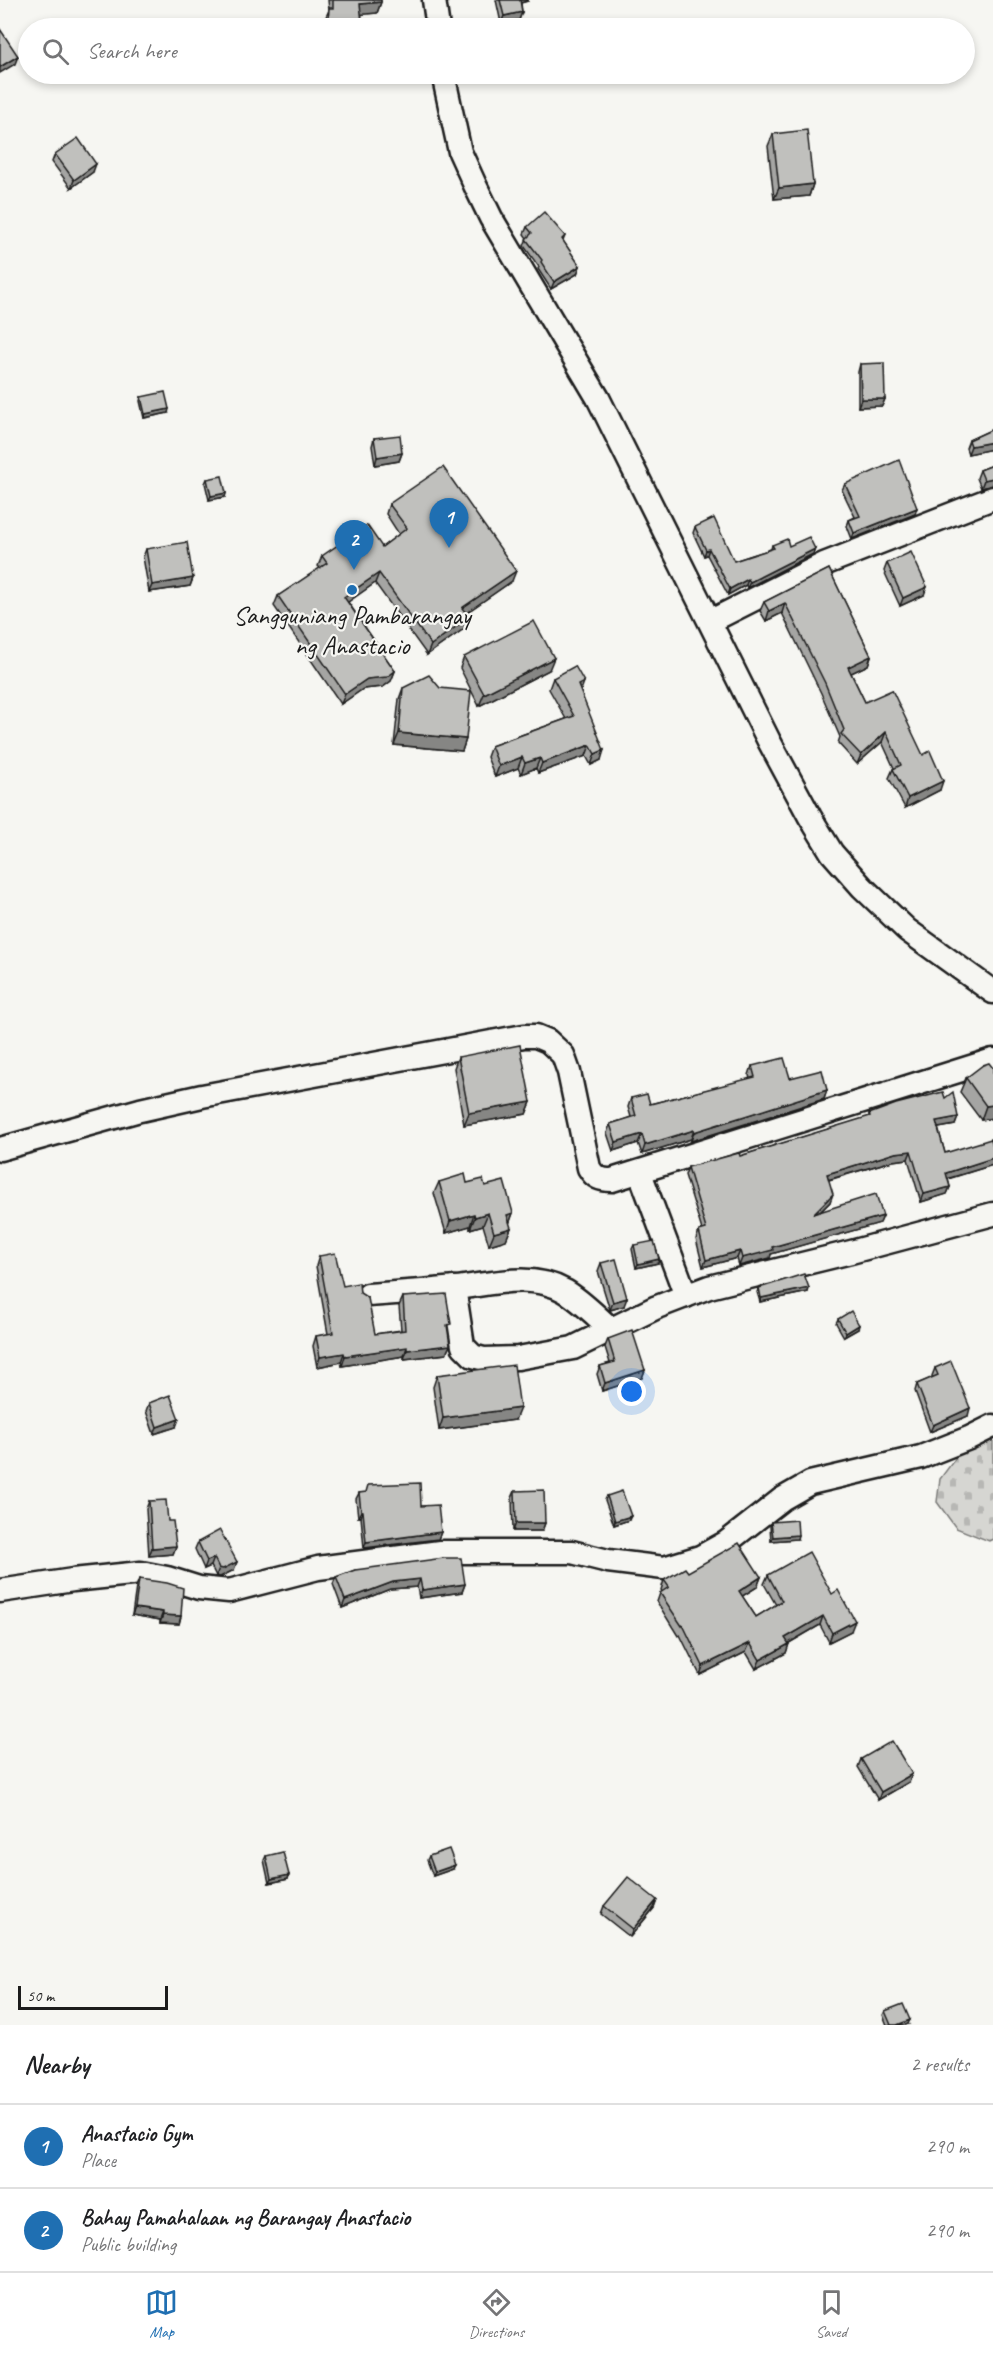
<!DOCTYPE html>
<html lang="en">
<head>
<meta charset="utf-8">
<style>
  body { margin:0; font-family:Caveat,sans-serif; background:#f2f2f2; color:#202124 }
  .scale { position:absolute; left:18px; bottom:15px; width:150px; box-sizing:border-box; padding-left:6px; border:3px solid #1c1c1c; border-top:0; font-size:16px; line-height:21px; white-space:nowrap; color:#1c1c1c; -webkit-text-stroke:4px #f6f6f2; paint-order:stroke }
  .you { position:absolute; left:632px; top:1392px; width:21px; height:21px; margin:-15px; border:4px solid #fff; border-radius:50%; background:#1a73e8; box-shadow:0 0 0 9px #1a73e833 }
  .badge { display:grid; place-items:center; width:39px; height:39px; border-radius:50%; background:#1f6fb2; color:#fff; font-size:20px; font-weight:700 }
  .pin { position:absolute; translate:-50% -50px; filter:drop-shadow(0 2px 3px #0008) }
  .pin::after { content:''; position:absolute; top:32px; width:21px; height:18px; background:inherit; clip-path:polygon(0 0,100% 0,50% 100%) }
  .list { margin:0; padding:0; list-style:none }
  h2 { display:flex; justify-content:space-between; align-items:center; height:78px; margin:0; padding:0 24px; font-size:26px }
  h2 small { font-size:20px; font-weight:400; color:#757577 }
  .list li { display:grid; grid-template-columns:39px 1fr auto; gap:18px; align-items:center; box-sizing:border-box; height:84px; padding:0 24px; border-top:2px solid #e0e0e0 }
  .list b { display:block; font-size:22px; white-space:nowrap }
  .list p { margin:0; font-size:20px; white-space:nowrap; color:#757577 }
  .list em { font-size:20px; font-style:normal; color:#757577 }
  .icon { flex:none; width:33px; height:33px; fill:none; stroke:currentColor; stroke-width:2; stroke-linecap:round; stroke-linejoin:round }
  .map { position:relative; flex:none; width:993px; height:2025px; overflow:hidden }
  .search { position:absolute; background:#fff; box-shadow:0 3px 9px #0003; left:18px; right:18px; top:18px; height:66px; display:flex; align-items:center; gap:15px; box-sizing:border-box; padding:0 21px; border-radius:33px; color:#757577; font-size:22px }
  .sheet { height:246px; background:#fff }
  nav { display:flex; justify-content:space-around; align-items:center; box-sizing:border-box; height:84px; border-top:2px solid #e0e0e0; background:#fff; font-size:16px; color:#757577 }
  nav a { display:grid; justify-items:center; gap:3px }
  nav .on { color:#1f6fb2 }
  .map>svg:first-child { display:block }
</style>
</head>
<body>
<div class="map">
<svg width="993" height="2025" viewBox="0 0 993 2025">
  <defs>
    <pattern id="cemetery-stones" width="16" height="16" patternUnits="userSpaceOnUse" patternTransform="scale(1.5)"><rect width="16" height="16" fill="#d6d6d2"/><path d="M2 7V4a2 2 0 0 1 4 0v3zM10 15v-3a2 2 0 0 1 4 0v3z" fill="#b7b7b4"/></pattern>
  </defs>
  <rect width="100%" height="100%" fill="#f6f6f2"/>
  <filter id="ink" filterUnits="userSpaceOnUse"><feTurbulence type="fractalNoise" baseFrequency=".0167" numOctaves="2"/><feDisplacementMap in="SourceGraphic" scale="12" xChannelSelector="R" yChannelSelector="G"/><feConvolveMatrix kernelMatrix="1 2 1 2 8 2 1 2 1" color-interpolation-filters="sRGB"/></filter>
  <g filter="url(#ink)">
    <!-- cemetery -->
    <path fill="url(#cemetery-stones)" stroke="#797977" stroke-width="1.5" d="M993,1435v104l-4,2 -33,-13 -19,-26 3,-23 17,-23z"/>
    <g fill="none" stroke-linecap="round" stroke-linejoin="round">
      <!-- minor casing -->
      <g stroke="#1c1c1c" stroke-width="27">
        <g id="minor">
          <path d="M434,0l4,28"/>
          <path d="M443,74l17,78 15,33 16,33 107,180 171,343 41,76 22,36 30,34 45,43 86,62"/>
          <path d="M711,621l113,-57 169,-66"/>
          <path d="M0,1149l140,-39 62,-14 322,-60h12l12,5 15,14 6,17 20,96c6,10 11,12 23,12l381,-120"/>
          <path d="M640,1173l46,123"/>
          <path d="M454,1288l9,58 10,10 11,3 34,-1 55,-10 84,-41 52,-20 142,-35 142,-38"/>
          <path d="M368,1295c29,-2 58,-4 88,-7 35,-4 75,-16 109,3 17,10 31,25 46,38"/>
          <path d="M0,1591l73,-11 68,-7 26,5 32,10 30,3 89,-23 122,-16h132l36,9 56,7 36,-11 27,-15 55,-43 28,-16 111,-26 48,-19 24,-12"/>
        </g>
      </g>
      <!-- minor -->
      <use href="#minor" stroke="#f6f6f2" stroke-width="22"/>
    </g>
    <!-- wall -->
    <g fill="#a5a5a3" stroke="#1c1c1c" stroke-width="1.5">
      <path d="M328,0h53v2l-4,11 -15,1 -2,14h-35v-9l4,-9z"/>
      <path d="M496,0h32v1l-7,2 1,9 -3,8 -18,3z"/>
      <path d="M773,134l40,50 -4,12 -35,3 -6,-53z"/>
      <path d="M55,154l38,18 -22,16 -19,-26z"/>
      <path d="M527,227l38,9 -2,5 17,25 -3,8 -26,15 -13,-20 1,-2 -15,-21 3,-8 -3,-4z"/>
      <path d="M860,364l25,35 -3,7 -24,1v-35z"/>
      <path d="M141,397l27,16 -24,5 -4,-17z"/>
      <path d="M993,429v20l-25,5 -2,-6 3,-8z"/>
      <path d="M374,438l28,15 -3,8 -24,4 -3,-19z"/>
      <path d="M993,465l-12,23 -4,-10 3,-8z"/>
      <path d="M207,479l19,14 -1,4 -16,3 -4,-17z"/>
      <path d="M845,484l70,30 -63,25 -5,-13 2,-6 6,-3 -13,-27z"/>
      <path d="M389,504l123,77 -46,32 3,4 -4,11 -38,27 -52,-72 -27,19 47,69 -4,10 -8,6 -20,2 -22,15 -67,-98 4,-10 42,-28 -2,-2 4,-10 60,-9 17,-13 -13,-20z"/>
      <path d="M695,527l39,34 37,-12 1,-4 43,4 -2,5 -66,34 -1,-3 -18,10 -21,-40 -3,1 -11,-23z"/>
      <path d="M146,549l47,29 -3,8 -41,6 -6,-35z"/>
      <path d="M887,563l37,32 -24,11 -16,-35z"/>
      <path d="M829,569l42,87 -3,9 -17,8 14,29 75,88 -35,18 -16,-30 4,-9 1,-1 -12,-26 -25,22 -19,-21 2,-6 -19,-44 -39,-80 -16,8 -6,-10 4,-9z"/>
      <path d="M464,657l85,13 -70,36 -19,-38z"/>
      <path d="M553,678l28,13 20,69 -10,5 -5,-9 -48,17 -2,-5 -15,6 -3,-6 -23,9 -8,-20 4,-11 75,-27 -17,-30z"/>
      <path d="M403,688l63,51 -4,12 -68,-6 5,-46z"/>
      <path d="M458,1057l73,45 -5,12 -62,11 -10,-57z"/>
      <path d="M752,1066l75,24 -3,9 -133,42v-2l-49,15 -4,-11 -25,8 -6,-18 3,-9 21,-7 -3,-10 3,-9 19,6 100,-25 -1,-4z"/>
      <path d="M993,1068v50l-12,2 -21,-28 6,-14z"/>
      <path d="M945,1098l13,19 -3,8 -17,3 7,25 48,-7v19l-45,14 2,8 -3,7 -26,8 -13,-43 -16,2 -63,19 1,22 -10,10 63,4 -3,7 -109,31 -1,4 -31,8 -2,-8 -34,9 -7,-28 3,-8 3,-1 -17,-55 3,-8 52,-11 129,-39v-3z"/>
      <path d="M439,1182l28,1 18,3 28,27 -4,11 2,4 -5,12 -17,5 -6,-20 -13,4v-3l-24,7 -12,-40z"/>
      <path d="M634,1245l24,18 -22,5 -4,-19z"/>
      <path d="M319,1256l24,30 17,7 15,41 26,-4 -2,-24 4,-9 45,35 2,13 -4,9 -42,5v-3l-62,10 -1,-4 -24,5 -4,-21 3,-10 12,-2 -12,-68z"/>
      <path d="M601,1263l23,43 -14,4 -12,-39z"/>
      <path d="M759,1288h50l-1,4 -48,10 -3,-10z"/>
      <path d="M838,1319l20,10 -14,8 -8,-14z"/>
      <path d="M608,1339l37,31 -3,8 -40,13 -5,-17 3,-8 10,-3 -5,-16z"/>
      <path d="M935,1368l33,48 -38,16 -15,-41 2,-7 15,-6v-2z"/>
      <path d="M437,1375l78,45 -76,10 -6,-43z"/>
      <path d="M149,1403l27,24 -22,7 -8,-23z"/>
      <path d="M515,1491l30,32 -3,8h-29l-1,-33z"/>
      <path d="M359,1493l62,13 20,26 -3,7 -74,9 -3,-31h-3l-2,-18z"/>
      <path d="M607,1496l22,24 -15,5 -9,-25z"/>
      <path d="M149,1501l19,20 8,25 -3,8 -24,2 -3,-47z"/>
      <path d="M771,1522l26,17 -26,2 -1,-15z"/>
      <path d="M198,1542l36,28 -14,7 -4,-1 -5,-10 -7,3 -9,-20z"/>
      <path d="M355,1570l110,14 -3,8 -43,6 -2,-11 -27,2 -48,19 -9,-24 3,-7z"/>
      <path d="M688,1572l73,5 -4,10 -15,9 14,21 20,-12 -12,-21 4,-9 83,56 -22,11 -9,-17 -31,18 -3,10 -30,16 -10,-17 -46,23 -20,-40 -2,1 -21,-34 3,-9 2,-1 -1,-2 3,-10z"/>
      <path d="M139,1579l42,37 -2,8 -19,-1v-3l-28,-5 4,-28z"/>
      <path d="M861,1759l48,23 -31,18 -20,-33z"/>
      <path d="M266,1856l23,19 -1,4 -19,4 -5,-23z"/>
      <path d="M429,1856l24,13 -20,7 -6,-16z"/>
      <path d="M657,1900l-3,8 -24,29 -29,-23 3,-8z"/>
      <path d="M885,2011l23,13 -21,1 -4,-10z"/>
    </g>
    <!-- shaded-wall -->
    <g fill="#868684" stroke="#1c1c1c" stroke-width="1.5">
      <path d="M518,0h10v1l-12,3z"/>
      <path d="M381,2l-4,11 -21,2 4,-11z"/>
      <path d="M522,12l-3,8 -18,3 3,-7z"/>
      <path d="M362,22l-2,6h-33l1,-4z"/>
      <path d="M18,56l-3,8 -15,9v-6z"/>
      <path d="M96,164l-3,8 -22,16 3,-8z"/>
      <path d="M813,184l-4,12 -35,3 5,-11z"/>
      <path d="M580,266l-3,8 -26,15 3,-7z"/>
      <path d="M861,399h24l-3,7 -24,1z"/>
      <path d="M169,409l-1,4 -24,5 1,-4z"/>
      <path d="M993,442v7l-25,5 3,-8z"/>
      <path d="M402,453l-3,8 -24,4 2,-8z"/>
      <path d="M993,478v7l-12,3 3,-8z"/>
      <path d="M226,493l-1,4 -16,3 2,-4z"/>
      <path d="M917,508l-2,6 -63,25 2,-6z"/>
      <path d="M709,549l-2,6 -3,1 2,-6z"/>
      <path d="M815,549l-2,5 -66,34 3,-6z"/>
      <path d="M516,571l-4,10 -53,37 3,-10z"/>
      <path d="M379,573l-4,10 -34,24 3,-10z"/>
      <path d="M193,578l-3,8 -41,6 3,-7z"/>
      <path d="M748,579l-2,6 -18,10 2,-6z"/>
      <path d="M927,587l-3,8 -24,11 3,-8z"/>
      <path d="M785,603l-3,10 -16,8 3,-10z"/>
      <path d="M469,617l-4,11 -38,27 4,-10z"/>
      <path d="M871,656l-3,9 -23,11 3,-9z"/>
      <path d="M554,658l-5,12 -70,36 5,-12z"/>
      <path d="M395,671l-4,10 -8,6 -20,2 -22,15 4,-10 22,-15z"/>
      <path d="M584,682l-4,11 -2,-8z"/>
      <path d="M886,732l-4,10 -25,22 4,-9z"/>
      <path d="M399,733l67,6 -4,12 -68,-6z"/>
      <path d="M590,745l-4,11 -48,17 4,-10z"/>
      <path d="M604,750l-3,10 -10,5 4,-11z"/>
      <path d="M522,757l-4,11 -23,9 4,-11z"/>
      <path d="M540,758l-4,10 -15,6 4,-11z"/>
      <path d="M943,781l-3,9 -35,18 3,-10z"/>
      <path d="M827,1090l-3,9 -133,42 3,-9z"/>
      <path d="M531,1102l-5,12 -62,11 5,-12z"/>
      <path d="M993,1105v13l-12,2 5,-14z"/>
      <path d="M958,1117l-3,8 -22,4 3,-8z"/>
      <path d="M694,1130l-3,9 -49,15 3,-9z"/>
      <path d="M642,1134l-4,9 -25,8 3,-9z"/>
      <path d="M911,1151l-3,8 -16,2 -68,20 3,-7 68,-21z"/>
      <path d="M993,1158v7l-50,15 3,-7z"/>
      <path d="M950,1187l-3,7 -26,8 3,-8z"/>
      <path d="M833,1194l-3,8 -20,20 3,-8z"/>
      <path d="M488,1213l-5,12 -13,4 5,-12z"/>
      <path d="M513,1213l-4,11 -2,-9z"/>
      <path d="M474,1214l-4,12 -24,7 4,-12z"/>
      <path d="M883,1216l-3,7 -109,31 -1,4 -31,8 3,-8 30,-11z"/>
      <path d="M511,1228l-5,12 -17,5 5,-12z"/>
      <path d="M740,1251l-3,7 -34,9 3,-7z"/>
      <path d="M659,1259l-1,4 -22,5 2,-4z"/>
      <path d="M809,1288l-1,4 -48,10 1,-4z"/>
      <path d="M627,1298l-3,8 -14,4 3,-8z"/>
      <path d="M859,1325l-1,4 -14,8 2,-4z"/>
      <path d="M450,1345l-4,9 -42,5 3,-9z"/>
      <path d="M407,1347l-3,9 -62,10 3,-10z"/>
      <path d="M344,1353l-3,9 -24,5 3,-10z"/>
      <path d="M645,1370l-3,8 -40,13 3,-8z"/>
      <path d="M520,1408l-5,12 -76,10 4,-12z"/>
      <path d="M970,1408l-2,8 -38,16 3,-7z"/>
      <path d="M179,1419l-3,8 -22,7 3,-7z"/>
      <path d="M361,1511h2l-2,6h-3z"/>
      <path d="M631,1516l-2,4 -15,5 1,-4z"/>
      <path d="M516,1523h29l-3,8h-29z"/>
      <path d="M441,1532l-3,7 -74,9 2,-6z"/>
      <path d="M798,1535l-1,4 -26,2 2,-4z"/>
      <path d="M176,1546l-3,8 -24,2 3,-8z"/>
      <path d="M214,1558l-3,8 -7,3 3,-8z"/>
      <path d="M237,1562l-3,8 -14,7 -4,-1 3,-8z"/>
      <path d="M761,1577l-4,10 -21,13 3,-9z"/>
      <path d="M420,1579l-3,8 -27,2 -48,19 3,-8 48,-18z"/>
      <path d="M465,1584l-3,8 -43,6 3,-8z"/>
      <path d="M135,1608l28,4 -3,8 -28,-5z"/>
      <path d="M163,1615l18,1 -2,8 -19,-1z"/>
      <path d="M823,1616l-3,9 -38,22 3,-9z"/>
      <path d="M855,1621l-4,10 -22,11 3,-9z"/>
      <path d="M750,1643l-4,9 -46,23 3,-9z"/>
      <path d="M789,1644l-3,9 -30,16 4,-9z"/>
      <path d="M912,1774l-3,8 -31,18 3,-8z"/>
      <path d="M455,1865l-2,4 -20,7 2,-4z"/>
      <path d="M289,1875l-1,4 -19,4 2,-4z"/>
      <path d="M657,1900l-3,8 -24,29 3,-8z"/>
      <path d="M910,2020l-2,4 -2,1h-9z"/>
    </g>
    <!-- building -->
    <g fill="#c0c0bd" stroke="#1c1c1c" stroke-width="1.5">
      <path d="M333,0h48v2l-21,2 2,18 -34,2 1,-16h4z"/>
      <path d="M500,0h20l2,12 -18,4z"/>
      <path d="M0,29l18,27 -18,11z"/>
      <path d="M807,130l6,54 -34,4 -6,-54z"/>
      <path d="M78,138l18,26 -22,16 -19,-26z"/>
      <path d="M544,212l21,24 -3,3 18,27 -26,16 -13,-20 1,-2 -16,-21 6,-6 -5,-6z"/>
      <path d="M884,363l1,36h-24l-1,-35z"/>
      <path d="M165,392l4,17 -24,5 -4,-17z"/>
      <path d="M993,429v13l-22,4 -2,-6z"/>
      <path d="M400,435l2,18 -25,4 -3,-19z"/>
      <path d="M899,460l18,48 -63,25 -5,-13 11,-4 -15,-32z"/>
      <path d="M993,465v13l-9,2 -4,-10z"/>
      <path d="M443,467l73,104 -54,37 7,9 -38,28 -52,-72 -35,24 51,74 -8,6 -20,2 -22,15 -67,-98 49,-33 -5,-7 45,-31 15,22 25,-19 -18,-24z"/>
      <path d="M222,476l4,17 -15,3 -4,-17z"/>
      <path d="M714,518l20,43 40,-13 -2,-3 15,-6 2,7 20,-9 6,12 -65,33 -2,-3 -18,10 -21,-40 -3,1 -11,-23z"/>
      <path d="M187,542l6,36 -41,7 -6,-36z"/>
      <path d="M911,552l16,35 -24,11 -16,-35z"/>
      <path d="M829,569l42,87 -23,11 17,35 27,-12 31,65 7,-4 13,30 -35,17 -15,-29 8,-4 -15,-33 -25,23 -20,-21 3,-4 -19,-47 -40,-80 -16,8 -5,-9z"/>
      <path d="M534,621l20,37 -70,36 -20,-37z"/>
      <path d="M575,666l9,16 -6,3 26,65 -9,4 -5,-9 -48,18 -2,-5 -15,5 -3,-6 -23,9 -8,-20 83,-30 -21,-38z"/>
      <path d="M429,675l11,13 31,3 -5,48 -67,-6 4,-45z"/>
      <path d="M520,1045l11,57 -62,11 -11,-56z"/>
      <path d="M784,1058l6,20 32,-8 5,20 -133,42v-2l-49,15 -3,-11 -26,8 -6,-18 26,-8 -5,-18 16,-4 3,10 105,-27 -3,-11z"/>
      <path d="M989,1063l4,5v37l-7,1 -20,-28 17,-13z"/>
      <path d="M943,1092l2,6 8,-6 5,25 -22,4 9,32 46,-14 2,7v12l-47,15 4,14 -26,7 -13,-43 -16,2 -68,21 6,20 -20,20 63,-20 7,22 -111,31 1,3 -31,8 -2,-7 -34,9 -7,-29 7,-2 -18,-62 51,-14 1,3 130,-40 -1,-2 27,-10z"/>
      <path d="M465,1174l2,9 16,-4 2,7 19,-5 9,32 -6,2 4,13 -17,5 -6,-20 -13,4 -1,-3 -24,7 -11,-39z"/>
      <path d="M654,1241l5,18 -21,5 -4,-19z"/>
      <path d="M335,1253l8,33 16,-3 1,10 8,5 7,36 30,-4 -2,-33 43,-3 5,30 -4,1 3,20 -43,5v-3l-62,9 -1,-3 -24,4 -4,-21 17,-3 -14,-77z"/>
      <path d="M616,1259l11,39 -14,4 -12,-39z"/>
      <path d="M804,1274l5,14 -48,10 -2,-10z"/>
      <path d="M851,1311l8,14 -13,8 -8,-14z"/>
      <path d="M632,1330l13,40 -40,13 -5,-17 15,-4 -7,-23z"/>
      <path d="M951,1361l19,47 -37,17 -16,-41 21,-9 -3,-7z"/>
      <path d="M514,1365l6,43 -77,10 -6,-43z"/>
      <path d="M170,1395l9,24 -22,8 -8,-24z"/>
      <path d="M420,1483l1,23 17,-1 3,27 -75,10 -3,-31h-2l-2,-18 7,-1 2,-7z"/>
      <path d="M544,1490l1,33h-29l-1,-32z"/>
      <path d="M622,1491l9,25 -16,5 -8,-25z"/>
      <path d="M166,1500l2,21h5l3,25 -24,2 -3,-47z"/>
      <path d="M797,1520l1,15 -25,2 -2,-15z"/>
      <path d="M220,1530l17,32 -14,7 -4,-1 -5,-10 -7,3 -9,-19z"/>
      <path d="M739,1543l22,34 -22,14 17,26 26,-16 -14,-26 41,-23 23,42 6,-4 17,31 -23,12 -9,-17 -38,22 4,6 -29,16 -10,-17 -47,23 -20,-41 -1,1 -22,-33 9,-6 -5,-7 21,-12 3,4z"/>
      <path d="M444,1558h17l4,26 -43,6 -2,-11 -27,3 -48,18 -9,-23 19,-7z"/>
      <path d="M139,1579l28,4 16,5 -2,28 -18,-1v-3l-28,-4z"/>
      <path d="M892,1741l20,33 -31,18 -20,-33z"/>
      <path d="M449,1849l6,16 -20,7 -6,-16z"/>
      <path d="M283,1852l6,23 -18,4 -5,-23z"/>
      <path d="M628,1877l29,23 -24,29 -29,-23z"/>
      <path d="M903,2004l7,16 -13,5h-6l-6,-14z"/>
    </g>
  </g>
  <!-- markers -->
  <circle fill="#1f6fb2" stroke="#f6f6f2" stroke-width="2" cx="352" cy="590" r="6"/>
  <g text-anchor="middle" stroke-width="4.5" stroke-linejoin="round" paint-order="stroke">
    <!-- poi labels -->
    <g font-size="26" fill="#1c1c1c" stroke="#f6f6f2">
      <text x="352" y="624">Sangguniang Pambarangay<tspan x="352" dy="30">ng Anastacio</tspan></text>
    </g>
  </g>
</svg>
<div class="scale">50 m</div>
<div class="you"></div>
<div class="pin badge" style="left:449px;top:548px">1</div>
<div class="pin badge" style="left:354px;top:570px">2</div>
<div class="search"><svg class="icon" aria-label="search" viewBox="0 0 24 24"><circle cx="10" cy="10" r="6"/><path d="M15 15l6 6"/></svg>Search here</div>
</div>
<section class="sheet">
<h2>Nearby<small>2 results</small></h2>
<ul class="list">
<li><span class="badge">1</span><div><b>Anastacio Gym</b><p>Place</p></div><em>290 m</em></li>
<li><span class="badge">2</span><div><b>Bahay Pamahalaan ng Barangay Anastacio</b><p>Public building</p></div><em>290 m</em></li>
</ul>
</section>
<nav>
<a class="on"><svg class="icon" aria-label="map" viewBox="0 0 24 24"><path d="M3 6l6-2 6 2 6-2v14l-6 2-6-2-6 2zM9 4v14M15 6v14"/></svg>Map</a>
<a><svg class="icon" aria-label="directions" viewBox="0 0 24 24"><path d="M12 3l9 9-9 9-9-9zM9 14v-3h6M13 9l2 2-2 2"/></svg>Directions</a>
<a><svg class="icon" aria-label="saved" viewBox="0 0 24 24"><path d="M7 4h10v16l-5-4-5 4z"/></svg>Saved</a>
</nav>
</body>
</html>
